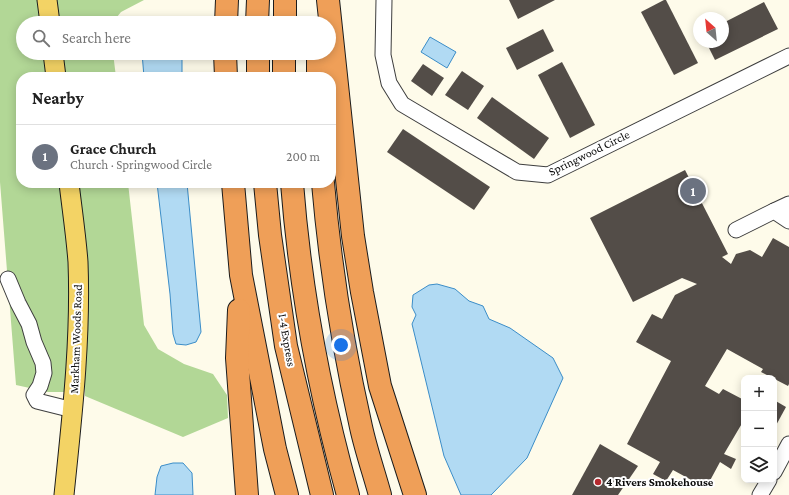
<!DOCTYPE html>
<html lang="en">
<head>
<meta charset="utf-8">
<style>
  body { margin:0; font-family:"Crimson Pro",serif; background:#f6f6f6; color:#222 }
  .controls { position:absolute; right:12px; bottom:12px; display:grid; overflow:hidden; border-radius:8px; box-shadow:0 2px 10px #0003 }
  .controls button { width:36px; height:36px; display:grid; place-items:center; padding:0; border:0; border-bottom:1px solid #e0e0e0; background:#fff; color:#222; font:20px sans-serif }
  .compass { position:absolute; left:693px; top:12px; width:36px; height:36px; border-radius:50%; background:#fff; box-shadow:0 2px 10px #0003; rotate:333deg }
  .you { position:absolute; left:341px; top:345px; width:14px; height:14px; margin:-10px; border:3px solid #fff; border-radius:50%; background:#1a73e8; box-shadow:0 0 0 6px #1a73e833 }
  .badge { display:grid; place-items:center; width:26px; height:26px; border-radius:50%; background:#b5292e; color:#fff; font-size:13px; font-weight:700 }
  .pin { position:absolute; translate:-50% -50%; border:2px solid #fff; box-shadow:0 1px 4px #0006 }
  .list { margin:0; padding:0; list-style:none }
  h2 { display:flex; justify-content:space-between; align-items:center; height:52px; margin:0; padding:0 16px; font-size:17px }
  h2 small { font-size:13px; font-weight:400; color:#767676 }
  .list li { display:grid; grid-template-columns:26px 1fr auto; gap:12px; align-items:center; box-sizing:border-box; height:64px; padding:0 16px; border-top:1px solid #e0e0e0 }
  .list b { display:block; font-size:15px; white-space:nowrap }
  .list p { margin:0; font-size:13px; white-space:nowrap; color:#767676 }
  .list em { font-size:13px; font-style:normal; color:#767676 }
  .icon { flex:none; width:22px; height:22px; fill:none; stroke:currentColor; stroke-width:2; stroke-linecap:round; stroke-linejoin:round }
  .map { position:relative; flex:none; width:789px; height:495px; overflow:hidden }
  .search { position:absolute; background:#fff; box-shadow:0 2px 10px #0003; left:16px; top:16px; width:320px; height:44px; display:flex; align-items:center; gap:10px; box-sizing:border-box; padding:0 14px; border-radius:22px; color:#767676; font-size:15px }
  .panel { position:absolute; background:#fff; box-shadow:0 2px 10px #0003; left:16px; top:72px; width:320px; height:116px; border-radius:16px }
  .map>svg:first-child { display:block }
</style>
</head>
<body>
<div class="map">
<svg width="789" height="495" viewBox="0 0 789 495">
  <rect width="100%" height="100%" fill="#fefbea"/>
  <!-- forest -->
  <g fill="#b2d796">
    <path d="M0,0h40l3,23h-20v30h24l2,24h-28v106h41l9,77 -3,132h-20l-32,-7 -16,-203z"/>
    <path d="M54,0h90l-23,12 -9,11h-55z"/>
    <path d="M60,53h53l3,24h-53z"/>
    <path d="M75,183h53l16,142 14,24 26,15 29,10 14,21 1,23 -45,19 -98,-41 -1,-136z"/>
  </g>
  <!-- water -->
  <g fill="#b1daf3" stroke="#3b8dc8">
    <path d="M430,37l26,15 -9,16 -26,-16z"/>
    <path d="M142,53h40v24h-38z"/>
    <path d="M157,183h30l14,149 -5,10 -10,3 -10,-1 -3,-10 -3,-40z"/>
    <path d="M437,284l18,5 14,12 14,5 6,13 21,9 43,30 10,20 -36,80 -36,37h-30l-17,-39 -32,-132 4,-9 -4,-8 1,-12 16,-10z"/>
    <path d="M173,463h10l9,10 1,22h-38l2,-18 4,-11z"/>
  </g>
  <!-- building -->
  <g fill="#534d48">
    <path d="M509,0h46l-37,19z"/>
    <path d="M664,0h2l32,63 -24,12 -33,-63z"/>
    <path d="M764,2l14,27 -63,31 -9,-18h17v-19z"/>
    <path d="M543,29l11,22 -37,19 -11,-22z"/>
    <path d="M562,62l33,63 -25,13 -32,-63z"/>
    <path d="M423,64l21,14 -12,18 -21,-15z"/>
    <path d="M462,71l22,15 -16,24 -23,-15z"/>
    <path d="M492,97l57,41 -15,21 -57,-41z"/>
    <path d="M403,129l87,58 -16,23 -87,-58z"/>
    <path d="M685,170l43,84 -6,3 9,7 5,-10 14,-4 12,7 11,-19 16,9v137l-1,2 -27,-14 2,-3 -36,-20 -22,37 14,8 4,-5 21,11v20l-20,34 12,5 -5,10 -11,-7 -14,26 -33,-18 -7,11 -13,-7 7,-12 -33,-18 44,-83 -35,-19 16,-28 10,5 13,-24 22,-11 -15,-6 -49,24 -43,-84z"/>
    <path d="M774,400l12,7 -12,22z"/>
    <path d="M600,444l38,22 -20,29h-46z"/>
  </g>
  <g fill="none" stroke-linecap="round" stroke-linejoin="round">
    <!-- minor casing -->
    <g stroke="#3e3e3e" stroke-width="17">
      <g id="minor">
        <path d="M384,0l-1,55 6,28 13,21 115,68 31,3 241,-119"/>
        <path d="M774,211l15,-7"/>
        <path d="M736,230l38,-19 15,10"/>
        <path d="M8,279l10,24 11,21 5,18 9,21 1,10 -4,13 -6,9 3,6 36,9"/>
        <path d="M774,472l15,-28"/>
        <path d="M760,495l9,-15"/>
      </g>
    </g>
    <!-- major casing -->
    <g stroke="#1c1c1c" stroke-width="21">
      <g id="major">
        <path d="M47,0l3,23"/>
        <path d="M53,53l3,24"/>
        <path d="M64,495c8,-78 17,-155 14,-233 -2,-27 -6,-53 -9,-79"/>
      </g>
    </g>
    <!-- highway casing -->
    <g stroke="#1c1c1c" stroke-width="24">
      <g id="highway">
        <path d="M328,0l25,236 9,56 18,94 35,109"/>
        <path d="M226,23l1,-23"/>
        <path d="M257,23l1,-23"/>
        <path d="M285,23v-23"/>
        <path d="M225,53l1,24"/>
        <path d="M258,53v24"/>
        <path d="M318,53v24"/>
        <path d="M284,77v-24"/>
        <path d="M233,183l8,92 34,174 12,46"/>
        <path d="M265,183l5,52 16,111 36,149"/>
        <path d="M292,183c8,104 28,212 56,312"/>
        <path d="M323,183c7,82 20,164 38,244 5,23 13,46 19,68"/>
        <path d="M239,310l-2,48 10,137"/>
      </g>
    </g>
    <!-- minor -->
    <use href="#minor" stroke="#fff" stroke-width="15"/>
    <!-- major -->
    <use href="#major" stroke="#f3d365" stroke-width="19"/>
    <!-- highway -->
    <use href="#highway" stroke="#ef9f58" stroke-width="22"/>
  </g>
  <!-- markers -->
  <circle fill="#b5292e" stroke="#fff" stroke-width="1.5" cx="598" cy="482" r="4"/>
  <g text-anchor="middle" stroke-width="4" stroke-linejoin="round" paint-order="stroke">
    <!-- street labels -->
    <g font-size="12" fill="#0b0b0b" stroke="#fff">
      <text transform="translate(589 153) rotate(-26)" y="4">Springwood Circle</text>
      <text transform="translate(76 339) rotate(-88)" y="4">Markham Woods Road</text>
      <text transform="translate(287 340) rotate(80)" y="4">I-4 Express</text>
    </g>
    <!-- poi labels -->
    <g font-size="12" font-weight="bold" fill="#0b0b0b" stroke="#fff" text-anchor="start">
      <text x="606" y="486">4 Rivers Smokehouse</text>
    </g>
  </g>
</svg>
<div class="controls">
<button>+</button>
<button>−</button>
<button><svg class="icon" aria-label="layers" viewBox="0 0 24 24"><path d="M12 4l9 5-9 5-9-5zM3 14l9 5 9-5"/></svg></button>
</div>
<svg class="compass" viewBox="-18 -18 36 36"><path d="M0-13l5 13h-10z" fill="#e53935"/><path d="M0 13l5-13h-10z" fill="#767676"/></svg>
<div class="you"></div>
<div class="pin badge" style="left:693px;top:191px;background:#6b7280">1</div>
<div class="search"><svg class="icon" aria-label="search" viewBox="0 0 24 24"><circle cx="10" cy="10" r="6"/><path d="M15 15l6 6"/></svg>Search here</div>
<section class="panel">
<h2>Nearby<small></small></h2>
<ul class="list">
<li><span class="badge" style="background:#6b7280">1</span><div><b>Grace Church</b><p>Church · Springwood Circle</p></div><em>200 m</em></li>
</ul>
</section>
</div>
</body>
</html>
